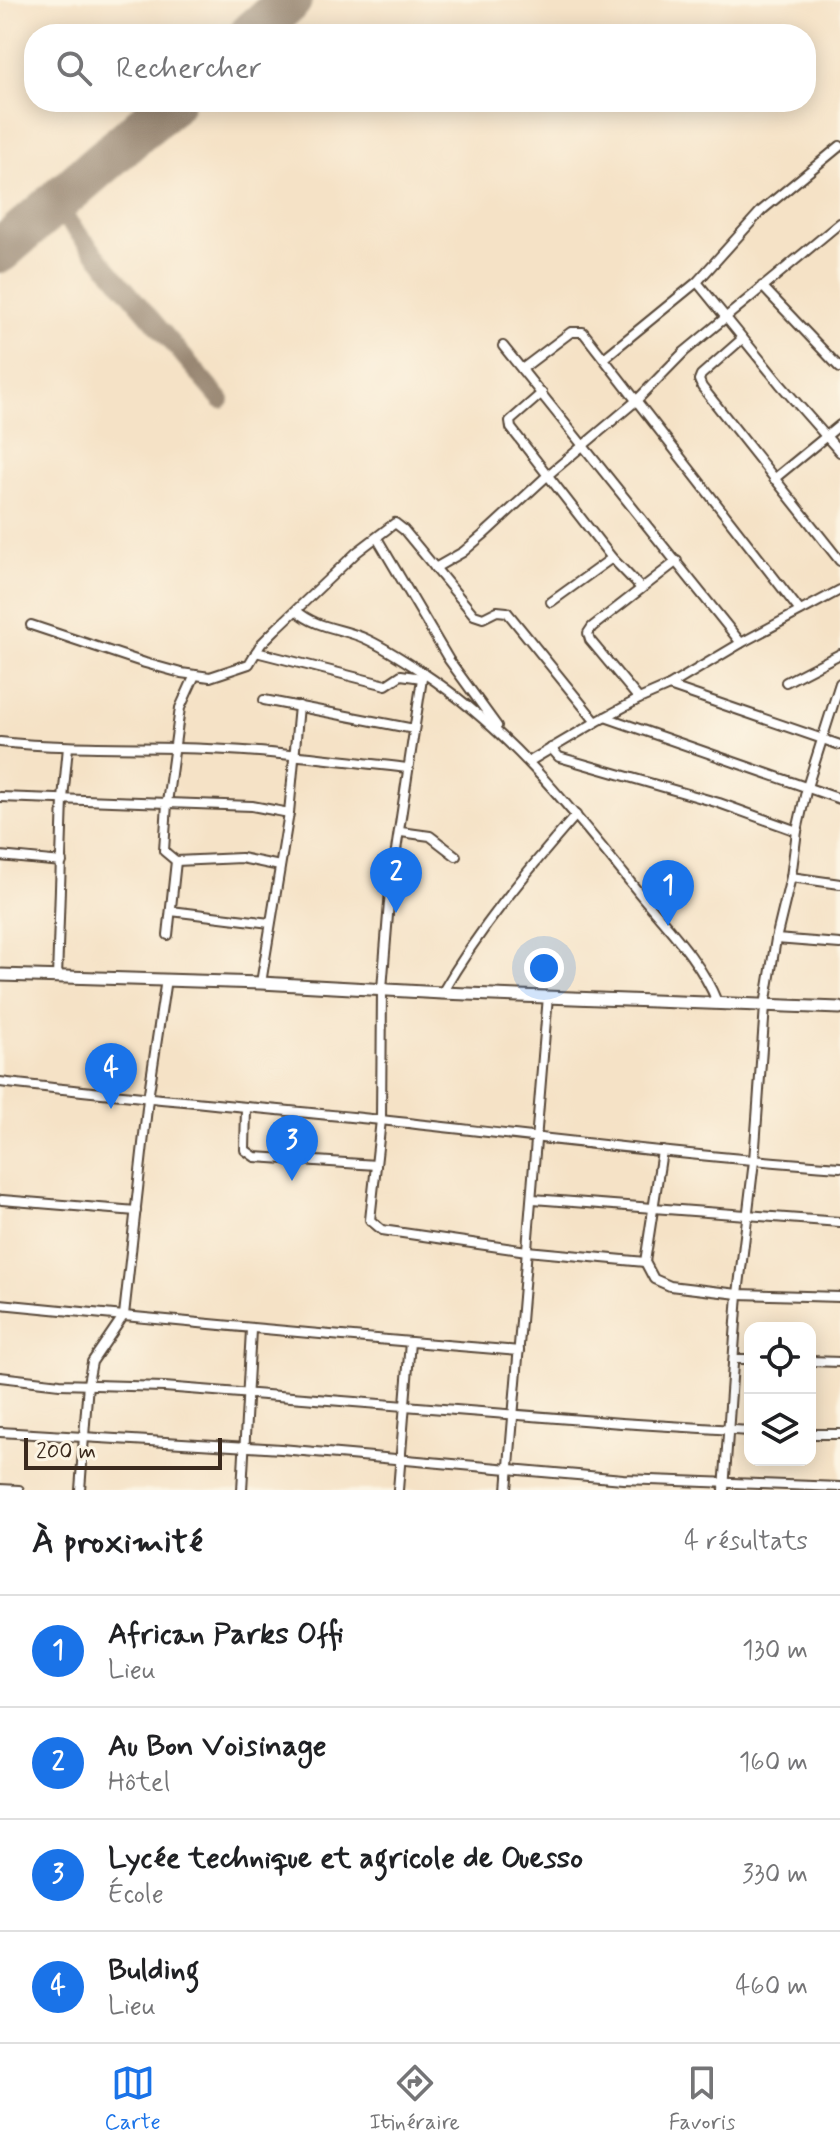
<!DOCTYPE html>
<html lang="fr">
<head>
<meta charset="utf-8">
<style>
  body { margin:0; font-family:Mynerve,sans-serif; background:#f6f6f6; color:#202124 }
  .controls { position:absolute; right:24px; bottom:24px; display:grid; overflow:hidden; border-radius:16px; box-shadow:0 4px 20px #0003 }
  .controls button { width:72px; height:72px; display:grid; place-items:center; padding:0; border:0; border-bottom:2px solid #e0e0e0; background:#fff; color:#202124; font:40px sans-serif }
  .scale { position:absolute; left:24px; bottom:20px; width:198px; box-sizing:border-box; padding-left:8px; border:4px solid #3b2a1e; border-top:0; font-size:22px; line-height:28px; white-space:nowrap; color:#3b2a1e; -webkit-text-stroke:6px #fcf5e5; paint-order:stroke }
  .you { position:absolute; left:544px; top:968px; width:28px; height:28px; margin:-20px; border:6px solid #fff; border-radius:50%; background:#1a73e8; box-shadow:0 0 0 12px #1a73e833 }
  .badge { display:grid; place-items:center; width:52px; height:52px; border-radius:50%; background:#1a73e8; color:#fff; font-size:26px; font-weight:700 }
  .pin { position:absolute; translate:-50% -66px; filter:drop-shadow(0 2px 4px #0008) }
  .pin::after { content:''; position:absolute; top:42px; width:28px; height:24px; background:inherit; clip-path:polygon(0 0,100% 0,50% 100%) }
  .list { margin:0; padding:0; list-style:none }
  h2 { display:flex; justify-content:space-between; align-items:center; height:104px; margin:0; padding:0 32px; font-size:34px }
  h2 small { font-size:26px; font-weight:400; color:#757577 }
  .list li { display:grid; grid-template-columns:52px 1fr auto; gap:24px; align-items:center; box-sizing:border-box; height:112px; padding:0 32px; border-top:2px solid #e0e0e0 }
  .list b { display:block; font-size:30px; white-space:nowrap }
  .list p { margin:0; font-size:26px; white-space:nowrap; color:#757577 }
  .list em { font-size:26px; font-style:normal; color:#757577 }
  .icon { flex:none; width:44px; height:44px; fill:none; stroke:currentColor; stroke-width:2; stroke-linecap:round; stroke-linejoin:round }
  .map { position:relative; flex:none; width:840px; height:1490px; overflow:hidden }
  .search { position:absolute; background:#fff; box-shadow:0 4px 20px #0003; left:24px; right:24px; top:24px; height:88px; display:flex; align-items:center; gap:20px; box-sizing:border-box; padding:0 28px; border-radius:32px; color:#757577; font-size:30px }
  .sheet { height:552px; background:#fff }
  nav { display:flex; justify-content:space-around; align-items:center; box-sizing:border-box; height:112px; border-top:2px solid #e0e0e0; background:#fff; font-size:22px; color:#757577 }
  nav a { display:grid; justify-items:center; gap:4px }
  nav .on { color:#1a73e8 }
  .map>svg:first-child { display:block }
</style>
</head>
<body>
<div class="map">
<svg width="840" height="1490" viewBox="0 0 840 1490">
  <rect width="100%" height="100%" fill="#fcf5e5"/>
  <filter id="ink" filterUnits="userSpaceOnUse"><feTurbulence type="fractalNoise" baseFrequency=".0125" numOctaves="2"/><feDisplacementMap in="SourceGraphic" scale="16" xChannelSelector="R" yChannelSelector="G"/><feConvolveMatrix kernelMatrix="1 2 1 2 8 2 1 2 1" color-interpolation-filters="sRGB"/></filter>
  <filter id="wash" filterUnits="userSpaceOnUse"><feTurbulence type="fractalNoise" baseFrequency=".006" numOctaves="4" result="noise"/><feDisplacementMap in="SourceGraphic" scale="32" xChannelSelector="R" yChannelSelector="G"/><feGaussianBlur stdDeviation="1.8" result="paint"/><feColorMatrix in="noise" values="0 0 0 0 0 0 0 0 0 0 0 0 0 0 0 0 0 1.4 0 .05"/><feComposite in="paint" operator="in"/></filter>
  <g filter="url(#wash)">
    <rect width="100%" height="100%" fill="#f5e2c6"/>
    <g fill="none" stroke-linecap="round" stroke-linejoin="round">
      <!-- taxiway -->
      <path stroke="#988672" stroke-width="18" d="M54,205l167,195"/>
      <!-- runway -->
      <g stroke="#988672" stroke-width="44">
        <path d="M251,34l39,-34"/>
        <path d="M0,251l172,-149"/>
      </g>
    </g>
  </g>
  <g filter="url(#ink)">
    <g fill="none" stroke-linecap="round" stroke-linejoin="round">
      <!-- minor casing -->
      <g stroke="#574637" stroke-width="12">
        <g id="minor">
          <path d="M697,282l83,102 60,68"/>
          <path d="M762,286l78,82"/>
          <path d="M742,339l-41,36 -2,5 3,7 138,174"/>
          <path d="M503,346l238,297"/>
          <path d="M604,358l93,-76 64,-71 79,-65"/>
          <path d="M522,369l49,-37h12l217,279"/>
          <path d="M542,393l-32,28 1,7 101,130 29,30"/>
          <path d="M774,479l66,-54"/>
          <path d="M377,538l72,122 48,66"/>
          <path d="M435,568l28,-16 20,-17 65,-60 88,-74 48,-49 156,-129"/>
          <path d="M551,602l61,-44"/>
          <path d="M297,611c19,17 44,17 67,27 20,9 40,22 58,34 88,58 152,140 217,221 28,34 62,68 78,109"/>
          <path d="M31,625l114,38 36,10 29,4 39,-13 12,-20 15,-15 81,-77 38,-29 9,7 70,85 9,3 14,-7 10,1 89,110"/>
          <path d="M256,652l130,33 15,-10 21,3"/>
          <path d="M423,672l-33,218 -8,99 -1,131 -11,100 12,10 145,21 118,11"/>
          <path d="M195,675l-15,33 -13,95 -3,48 12,10 65,-3 39,8"/>
          <path d="M786,682l54,-28"/>
          <path d="M669,686l171,59"/>
          <path d="M639,699l-49,-59 -2,-7 4,-6 85,-66"/>
          <path d="M264,700l150,29"/>
          <path d="M605,717l235,82"/>
          <path d="M0,742c59,6 117,5 176,6 77,1 154,11 231,20"/>
          <path d="M551,748l8,9 160,46 78,28 10,-44 33,-104"/>
          <path d="M530,761l66,-39 43,-23 30,-13 72,-43 99,-53"/>
          <path d="M0,797l252,9 37,7"/>
          <path d="M401,832l29,4 26,20"/>
          <path d="M0,856l62,6"/>
          <path d="M791,877l49,7"/>
          <path d="M171,911l99,12"/>
          <path d="M168,935l8,-74"/>
          <path d="M776,939l64,5"/>
          <path d="M57,978l6,-179 5,-52"/>
          <path d="M261,983l28,-170 10,-107"/>
          <path d="M442,993c37,-64 85,-122 134,-178"/>
          <path d="M0,1082c127,15 254,25 381,38 153,17 305,36 459,47"/>
          <path d="M246,1108l-1,42 10,7 121,8"/>
          <path d="M662,1151l-17,111 9,17 16,7 68,8 102,3"/>
          <path d="M533,1199l307,23"/>
          <path d="M2,1200l134,11"/>
          <path d="M0,1304c173,17 346,33 519,47"/>
          <path d="M734,1359h16"/>
          <path d="M810,1361l30,1"/>
          <path d="M0,1377l60,7 104,3 457,36 129,8"/>
          <path d="M0,1432l281,17 342,30 217,8"/>
          <path d="M810,1434h30"/>
          <path d="M0,1489l19,1"/>
          <path d="M80,1490l8,-107 4,-21 32,-47 24,-216 18,-120"/>
          <path d="M242,1490l9,-160"/>
          <path d="M398,1490l12,-148"/>
          <path d="M507,1490l41,-494"/>
          <path d="M724,1490l14,-196 16,-133 11,-155 11,-67 15,-62 6,-46"/>
        </g>
      </g>
      <!-- highway casing -->
      <g stroke="#574637" stroke-width="15">
        <path id="highway" d="M0,975l261,8 181,10 398,15"/>
      </g>
      <!-- minor -->
      <use href="#minor" stroke="#fff" stroke-width="8"/>
      <!-- highway -->
      <use href="#highway" stroke="#fff" stroke-width="11"/>
    </g>
  </g>
</svg>
<div class="controls">
<button><svg class="icon" aria-label="locate" viewBox="0 0 24 24"><circle cx="12" cy="12" r="6"/><path d="M12 2v4M12 18v4M2 12h4M18 12h4"/></svg></button>
<button><svg class="icon" aria-label="layers" viewBox="0 0 24 24"><path d="M12 4l9 5-9 5-9-5zM3 14l9 5 9-5"/></svg></button>
</div>
<div class="scale">200 m</div>
<div class="you"></div>
<div class="pin badge" style="left:668px;top:926px">1</div>
<div class="pin badge" style="left:396px;top:913px">2</div>
<div class="pin badge" style="left:292px;top:1181px">3</div>
<div class="pin badge" style="left:111px;top:1109px">4</div>
<div class="search"><svg class="icon" aria-label="search" viewBox="0 0 24 24"><circle cx="10" cy="10" r="6"/><path d="M15 15l6 6"/></svg>Rechercher</div>
</div>
<section class="sheet">
<h2>À proximité<small>4 résultats</small></h2>
<ul class="list">
<li><span class="badge">1</span><div><b>African Parks Offi</b><p>Lieu</p></div><em>130 m</em></li>
<li><span class="badge">2</span><div><b>Au Bon Voisinage</b><p>Hôtel</p></div><em>160 m</em></li>
<li><span class="badge">3</span><div><b>Lycée technique et agricole de Ouesso</b><p>École</p></div><em>330 m</em></li>
<li><span class="badge">4</span><div><b>Bulding</b><p>Lieu</p></div><em>460 m</em></li>
</ul>
</section>
<nav>
<a class="on"><svg class="icon" aria-label="map" viewBox="0 0 24 24"><path d="M3 6l6-2 6 2 6-2v14l-6 2-6-2-6 2zM9 4v14M15 6v14"/></svg>Carte</a>
<a><svg class="icon" aria-label="directions" viewBox="0 0 24 24"><path d="M12 3l9 9-9 9-9-9zM9 14v-3h6M13 9l2 2-2 2"/></svg>Itinéraire</a>
<a><svg class="icon" aria-label="saved" viewBox="0 0 24 24"><path d="M7 4h10v16l-5-4-5 4z"/></svg>Favoris</a>
</nav>
</body>
</html>
